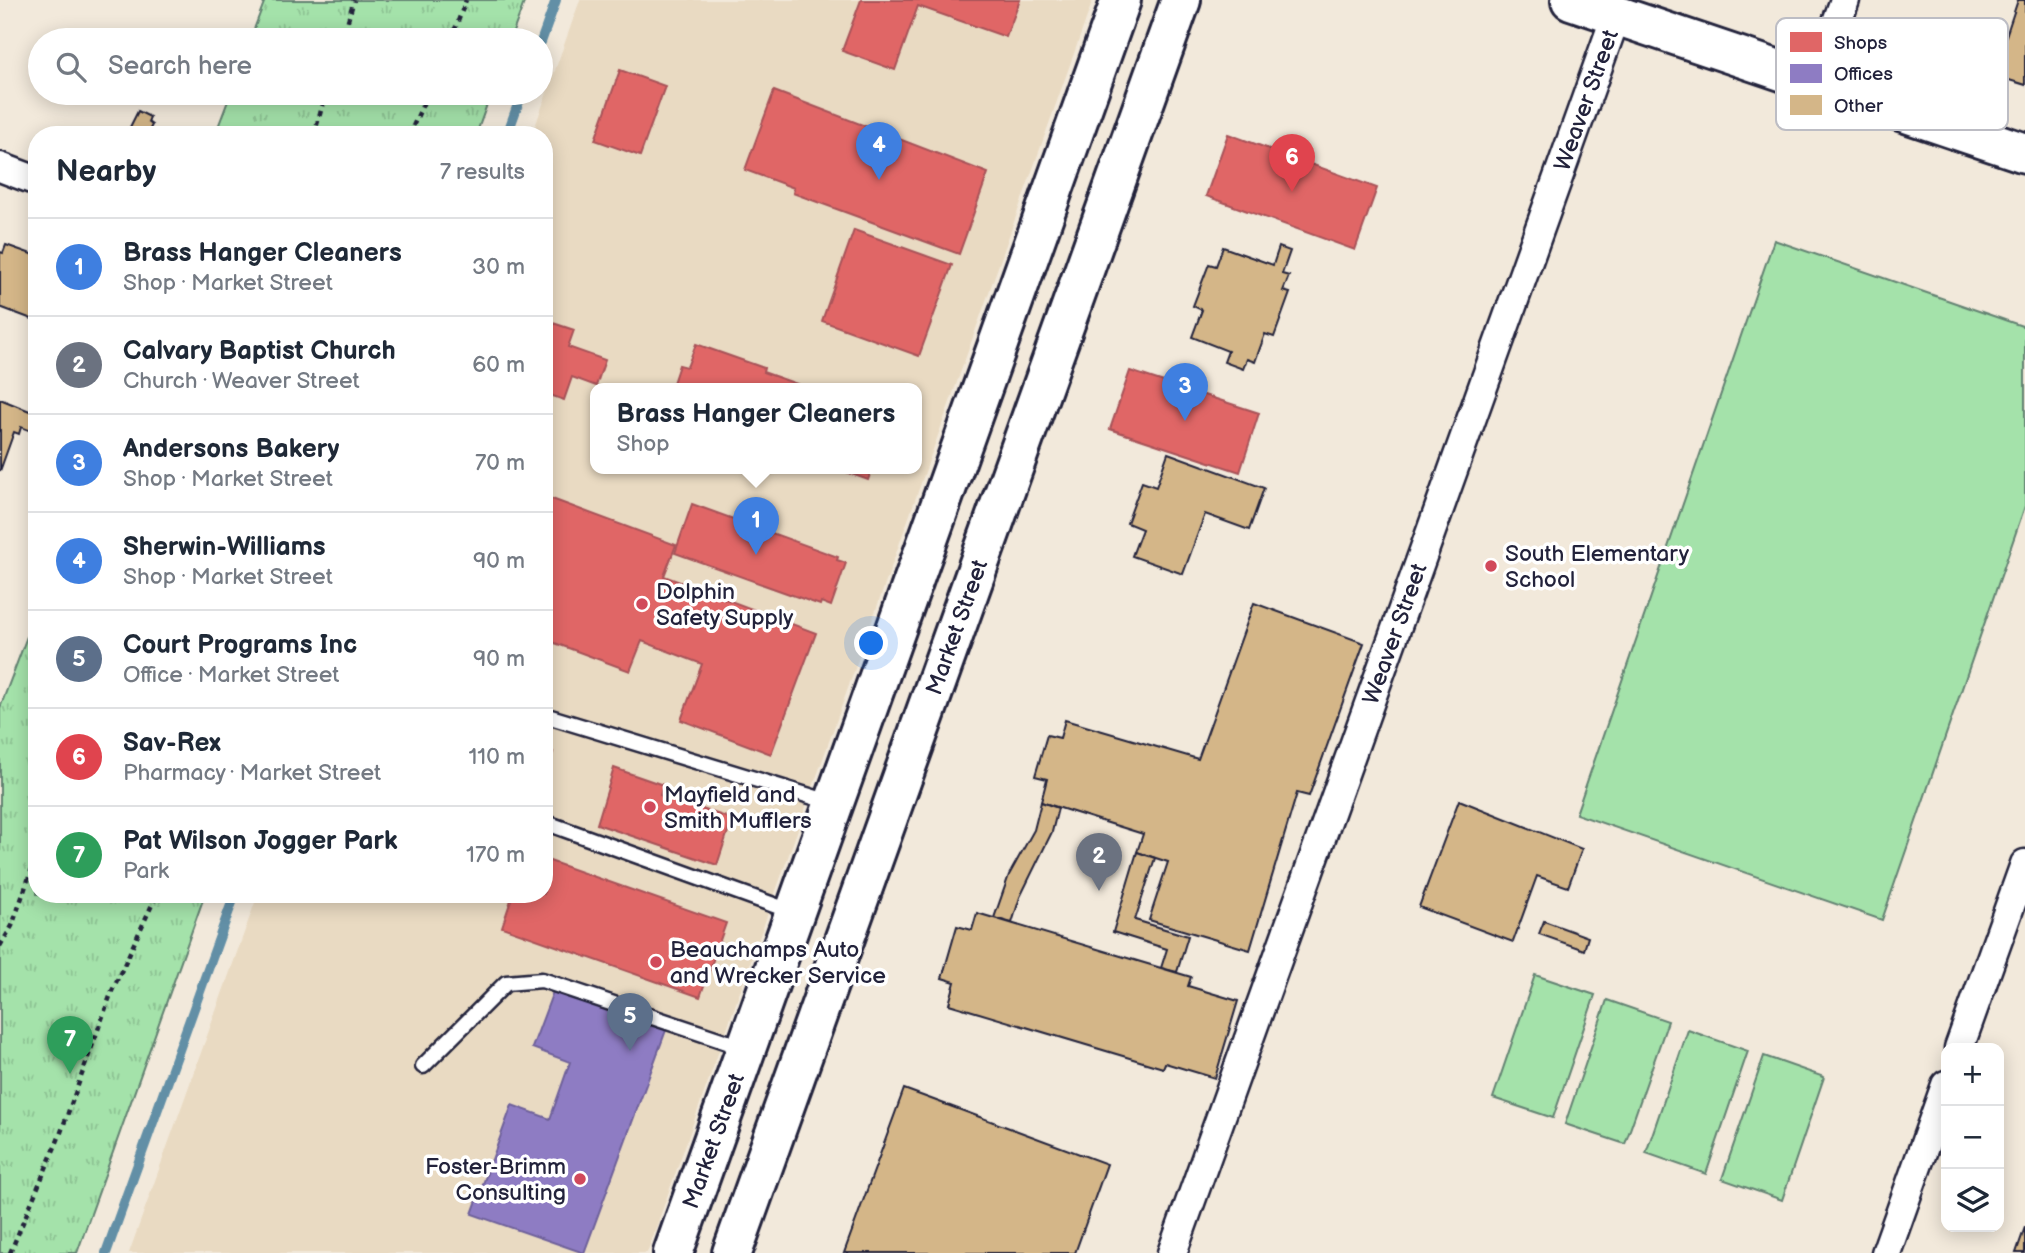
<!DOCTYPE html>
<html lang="en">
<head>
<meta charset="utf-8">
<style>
  body { margin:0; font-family:"Balsamiq Sans",sans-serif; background:#f6f6f7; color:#1f2937 }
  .controls { position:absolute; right:21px; bottom:21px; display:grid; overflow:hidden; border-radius:14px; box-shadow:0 4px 18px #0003 }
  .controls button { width:63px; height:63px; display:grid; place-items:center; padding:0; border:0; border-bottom:2px solid #e0e1e3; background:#fff; color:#1f2937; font:35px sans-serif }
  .you { position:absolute; left:872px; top:644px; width:24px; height:24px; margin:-18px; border:5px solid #fff; border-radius:50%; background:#1a73e8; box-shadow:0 0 0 10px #1a73e833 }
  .badge { display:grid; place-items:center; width:46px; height:46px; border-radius:50%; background:#d1495b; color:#fff; font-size:23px; font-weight:700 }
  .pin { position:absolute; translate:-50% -58px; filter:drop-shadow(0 2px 4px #0008) }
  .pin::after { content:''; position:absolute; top:37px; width:24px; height:21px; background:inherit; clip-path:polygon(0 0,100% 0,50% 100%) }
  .popup { position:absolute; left:590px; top:383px; width:332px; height:91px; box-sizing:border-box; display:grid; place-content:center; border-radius:14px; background:#fff; filter:drop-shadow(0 2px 5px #0005); font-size:23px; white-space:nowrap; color:#747a83 }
  .popup b { font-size:26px; color:#1f2937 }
  .popup::after { content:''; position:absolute; left:50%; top:100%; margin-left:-14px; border:14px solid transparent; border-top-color:#fff }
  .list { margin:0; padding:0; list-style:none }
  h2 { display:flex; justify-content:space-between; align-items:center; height:91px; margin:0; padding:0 28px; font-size:30px }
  h2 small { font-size:23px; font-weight:400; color:#747a83 }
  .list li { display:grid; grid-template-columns:46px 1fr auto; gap:21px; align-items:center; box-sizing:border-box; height:98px; padding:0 28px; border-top:2px solid #e0e1e3 }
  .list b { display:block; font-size:26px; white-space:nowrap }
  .list p { margin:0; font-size:23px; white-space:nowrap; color:#747a83 }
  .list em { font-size:23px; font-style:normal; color:#747a83 }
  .icon { flex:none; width:38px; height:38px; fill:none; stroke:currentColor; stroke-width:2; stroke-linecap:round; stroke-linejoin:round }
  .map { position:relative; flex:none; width:2025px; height:1253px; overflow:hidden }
  .search { position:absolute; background:#fff; box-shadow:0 4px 18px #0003; left:28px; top:28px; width:525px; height:77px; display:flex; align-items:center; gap:18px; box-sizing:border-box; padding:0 24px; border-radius:38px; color:#747a83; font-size:26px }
  .panel { position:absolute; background:#fff; box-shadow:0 4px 18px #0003; left:28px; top:126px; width:525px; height:777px; border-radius:28px }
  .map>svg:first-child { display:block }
</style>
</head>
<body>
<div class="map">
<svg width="2025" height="1253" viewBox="0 0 2025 1253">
  <defs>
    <pattern id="park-tufts" width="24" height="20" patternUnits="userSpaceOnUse" patternTransform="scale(1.75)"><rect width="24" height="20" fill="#a4e2aa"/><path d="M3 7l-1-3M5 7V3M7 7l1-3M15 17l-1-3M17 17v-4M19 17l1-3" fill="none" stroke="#8dc293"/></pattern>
  </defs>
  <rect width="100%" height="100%" fill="#f2e9db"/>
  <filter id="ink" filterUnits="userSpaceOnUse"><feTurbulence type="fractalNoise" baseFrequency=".0143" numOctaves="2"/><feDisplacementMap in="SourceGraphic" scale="14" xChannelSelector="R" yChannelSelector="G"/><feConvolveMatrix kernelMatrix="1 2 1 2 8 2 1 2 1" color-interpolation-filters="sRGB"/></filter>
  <g filter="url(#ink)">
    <!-- built -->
    <path fill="#e9dac2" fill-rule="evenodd" d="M580,0h513l-446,1253h-518l129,-359h286v-759h-12zM595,389h322v80h-322z"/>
    <!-- green -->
    <g fill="#a4e2aa" stroke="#638272" stroke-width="2">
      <path d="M1774,240l251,87v179l-143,414 -306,-106z"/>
      <path d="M1535,975l60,20 -42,123 -60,-20z"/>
      <path d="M1607,1000l61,21 -43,123 -60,-20z"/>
      <path d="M1688,1030l60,21 -42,123 -60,-21z"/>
      <path d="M1764,1056l60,21 -42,123 -60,-21z"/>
    </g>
    <!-- park -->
    <g fill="url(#park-tufts)" stroke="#638272" stroke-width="2">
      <path d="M265,0h260l-15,40h-260z"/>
      <path d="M231,93h260l-15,42h-261z"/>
      <path d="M37,610v284h168l-128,359h-77v-545z"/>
    </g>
    <!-- shops -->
    <g fill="#e06666" stroke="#a75259" stroke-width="2">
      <path d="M861,0h159l-14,37 -88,-31 -23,64 -53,-19z"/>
      <path d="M620,70l45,16 -25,70 -45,-16z"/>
      <path d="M774,91l214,82 -29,81 -166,-61 1,-5 -49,-18z"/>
      <path d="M1228,134l149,54 -22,62 -149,-54z"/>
      <path d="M854,230l98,35 -33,91 -97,-35z"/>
      <path d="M544,320l30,10 -6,17 37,13 -9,26 -24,-9 -8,23 -14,-5 -6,18z"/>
      <path d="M696,344l68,24 -1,4 48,17h-140l8,-24 8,2z"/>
      <path d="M1130,371l129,42 -19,59 -130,-43z"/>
      <path d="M838,469h34l-4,11z"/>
      <path d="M544,496l132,49 -12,31 152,57 -45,121 -90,-34 21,-56 -60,-23 -12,30 -86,-32z"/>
      <path d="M692,504l146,53 -1,3 9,3 -15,43 -10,-4 -1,3 -145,-52z"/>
      <path d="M544,749l9,3 -9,25z"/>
      <path d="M614,768l49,17 -3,10 72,24 -15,46 -120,-41z"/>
      <path d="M544,859l182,64 -26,74 -198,-70 9,-27 -14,-6h47z"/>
    </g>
    <!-- offices -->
    <path fill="#8e7cc3" stroke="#6e619a" stroke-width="2" d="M554,989l112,41 -82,223 -112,-39 40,-109 38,14 20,-57 -38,-14z"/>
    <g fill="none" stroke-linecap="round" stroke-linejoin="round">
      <!-- stream -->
      <g stroke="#628fa6" stroke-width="10">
        <path d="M541,42l15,-42"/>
        <path d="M507,135l15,-42"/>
        <path d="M106,1253l129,-359"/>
      </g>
    </g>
    <!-- building -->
    <g fill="#d4b688" stroke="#22223b" stroke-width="2">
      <path d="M2018,0h7v85l-32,-10z"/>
      <path d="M138,111l12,6 -2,5 4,3 -5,10h-21z"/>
      <path d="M6,245l31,11v65l-37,-14v-55l3,1z"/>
      <path d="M1223,247l50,18 6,-18 11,4 -8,23 7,2 -6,15 7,2 -16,44 -9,-3 -10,28 -8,-3 -4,10 -19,-7 4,-11 -36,-14 10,-27 -9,-4 16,-42 7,2z"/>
      <path d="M0,399l37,15v19l-16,-6 -2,7 -5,-2 -14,39z"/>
      <path d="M1168,453l96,35 -15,42 -44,-16 -22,60 -51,-18 10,-27 -15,-6 15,-41 14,5z"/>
      <path d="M1254,603l110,40 -55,153 -12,-3 -47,157 -101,-30 19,-58 -31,-10 6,-18 -102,-32 6,-23 -12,-3 12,-41 13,3 5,-18 133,39z"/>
      <path d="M1459,800l123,49 -14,38 -31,-11 -24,66 -94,-35z"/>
      <path d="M1041,802l17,6 -6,24 -32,65 -8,26 -18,-5 15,-43 25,-45z"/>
      <path d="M1137,852l18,6 -20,62 53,16 -11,36 -16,-4 6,-19 -54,-17z"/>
      <path d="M977,913l214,64 -3,9 50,15 -23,77 -50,-15 -2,5 -214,-64 6,-22 -13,-4 15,-52 15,4z"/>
      <path d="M1544,921l44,16 -4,13 -45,-16z"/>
      <path d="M904,1089l203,75 -32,89h-231z"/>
      <path d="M2025,1227v26h-9z"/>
    </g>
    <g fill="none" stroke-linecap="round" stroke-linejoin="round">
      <!-- lane casing -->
      <g stroke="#22223b" stroke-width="19">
        <g id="lane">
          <path d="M544,715l289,88"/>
          <path d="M544,822l249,90"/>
          <path d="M423,1066l83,-83 36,-3 203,68"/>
        </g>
      </g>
      <!-- street casing -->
      <g stroke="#22223b" stroke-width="33">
        <g id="street">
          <path d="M1815,82l30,-82"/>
          <path d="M0,167l37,14"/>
          <path d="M1959,1048l66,-184"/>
          <path id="s1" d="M1172,1253l444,-1237"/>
          <path d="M1886,1253l60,-168"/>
        </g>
      </g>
      <!-- secondary casing -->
      <g stroke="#22223b" stroke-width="44">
        <g id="secondary">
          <path d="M1571,0l454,153"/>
          <path id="s2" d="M673,1253l448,-1253"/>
          <path id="s3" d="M732,1253l449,-1253"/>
        </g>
      </g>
      <!-- path -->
      <g stroke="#22223b" stroke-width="4.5" stroke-dasharray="5 5" stroke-linecap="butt">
        <path d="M342,40l12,-40"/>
        <path d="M451,40l15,-40"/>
        <path d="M314,135l12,-42"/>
        <path d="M409,135l19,-42"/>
        <path d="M0,946l12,-20 25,-72"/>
        <path d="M10,1253l50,-118 52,-144 45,-97"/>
      </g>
      <!-- lane -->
      <use href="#lane" stroke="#fff" stroke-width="14"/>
      <!-- street -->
      <use href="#street" stroke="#fff" stroke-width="28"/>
      <!-- secondary -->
      <use href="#secondary" stroke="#fff" stroke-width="38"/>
    </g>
  </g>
  <!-- markers -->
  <g fill="#d1495b" stroke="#fff" stroke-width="2.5">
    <circle cx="1491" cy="566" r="7"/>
    <circle cx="642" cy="604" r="7"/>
    <circle cx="650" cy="807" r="7"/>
    <circle cx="656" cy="962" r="7"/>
    <circle cx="580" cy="1179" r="7"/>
  </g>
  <g text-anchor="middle" stroke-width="7" stroke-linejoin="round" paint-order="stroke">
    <!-- street labels -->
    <g font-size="23" fill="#22223b" stroke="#fff">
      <text dy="8" stroke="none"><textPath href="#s1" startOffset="1225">Weaver Street</textPath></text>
      <text dy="8" stroke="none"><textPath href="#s3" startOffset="665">Market Street</textPath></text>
      <text dy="8" stroke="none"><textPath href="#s1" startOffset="658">Weaver Street</textPath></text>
      <text dy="8" stroke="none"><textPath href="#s2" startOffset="119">Market Street</textPath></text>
    </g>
    <!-- poi labels -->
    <g font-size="23" fill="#22223b" stroke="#fff" text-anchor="start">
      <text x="1505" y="561">South Elementary<tspan x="1505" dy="26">School</tspan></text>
      <text x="656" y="599">Dolphin<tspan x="656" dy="26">Safety Supply</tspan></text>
      <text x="664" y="802">Mayfield and<tspan x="664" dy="26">Smith Mufflers</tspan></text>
      <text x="670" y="957">Beauchamps Auto<tspan x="670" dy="26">and Wrecker Service</tspan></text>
      <text x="566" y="1174" text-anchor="end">Foster-Brimm<tspan x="566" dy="26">Consulting</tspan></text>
    </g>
  </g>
  <!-- legend -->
  <rect x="1776" y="18" width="232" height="112" rx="10" fill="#fff" stroke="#bdbdc4" stroke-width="2"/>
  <rect x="1790" y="32" width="32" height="20" fill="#e06666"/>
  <rect x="1790" y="64" width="32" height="19" fill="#8e7cc3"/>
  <rect x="1790" y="95" width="32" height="20" fill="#d4b688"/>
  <g font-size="19" fill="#22223b">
    <text x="1834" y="49">Shops</text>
    <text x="1834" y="80">Offices</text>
    <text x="1834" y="112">Other</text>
  </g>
</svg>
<div class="controls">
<button>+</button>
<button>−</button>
<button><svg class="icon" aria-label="layers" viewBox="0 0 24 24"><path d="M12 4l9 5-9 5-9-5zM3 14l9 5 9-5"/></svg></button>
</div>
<div class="you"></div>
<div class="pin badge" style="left:756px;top:555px;background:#3f7fe0">1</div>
<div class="popup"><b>Brass Hanger Cleaners</b>Shop</div>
<div class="pin badge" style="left:1099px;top:891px;background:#6b7280">2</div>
<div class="pin badge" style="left:1185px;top:421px;background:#3f7fe0">3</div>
<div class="pin badge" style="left:879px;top:180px;background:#3f7fe0">4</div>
<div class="pin badge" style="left:630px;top:1051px;background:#5c6f8a">5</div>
<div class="pin badge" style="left:1292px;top:192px;background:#e0444e">6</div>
<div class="pin badge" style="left:70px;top:1074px;background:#2e9e5b">7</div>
<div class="search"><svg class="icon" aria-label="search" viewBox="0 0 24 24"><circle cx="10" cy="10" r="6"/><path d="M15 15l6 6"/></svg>Search here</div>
<section class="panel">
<h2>Nearby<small>7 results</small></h2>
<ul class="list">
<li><span class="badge" style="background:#3f7fe0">1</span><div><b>Brass Hanger Cleaners</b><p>Shop · Market Street</p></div><em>30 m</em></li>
<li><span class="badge" style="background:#6b7280">2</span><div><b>Calvary Baptist Church</b><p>Church · Weaver Street</p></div><em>60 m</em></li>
<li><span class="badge" style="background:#3f7fe0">3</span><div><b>Andersons Bakery</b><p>Shop · Market Street</p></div><em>70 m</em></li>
<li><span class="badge" style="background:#3f7fe0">4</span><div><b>Sherwin-Williams</b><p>Shop · Market Street</p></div><em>90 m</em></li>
<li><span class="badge" style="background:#5c6f8a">5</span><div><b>Court Programs Inc</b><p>Office · Market Street</p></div><em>90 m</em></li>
<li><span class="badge" style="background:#e0444e">6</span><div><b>Sav-Rex</b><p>Pharmacy · Market Street</p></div><em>110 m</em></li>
<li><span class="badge" style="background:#2e9e5b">7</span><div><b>Pat Wilson Jogger Park</b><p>Park</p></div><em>170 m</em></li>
</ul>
</section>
</div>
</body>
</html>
